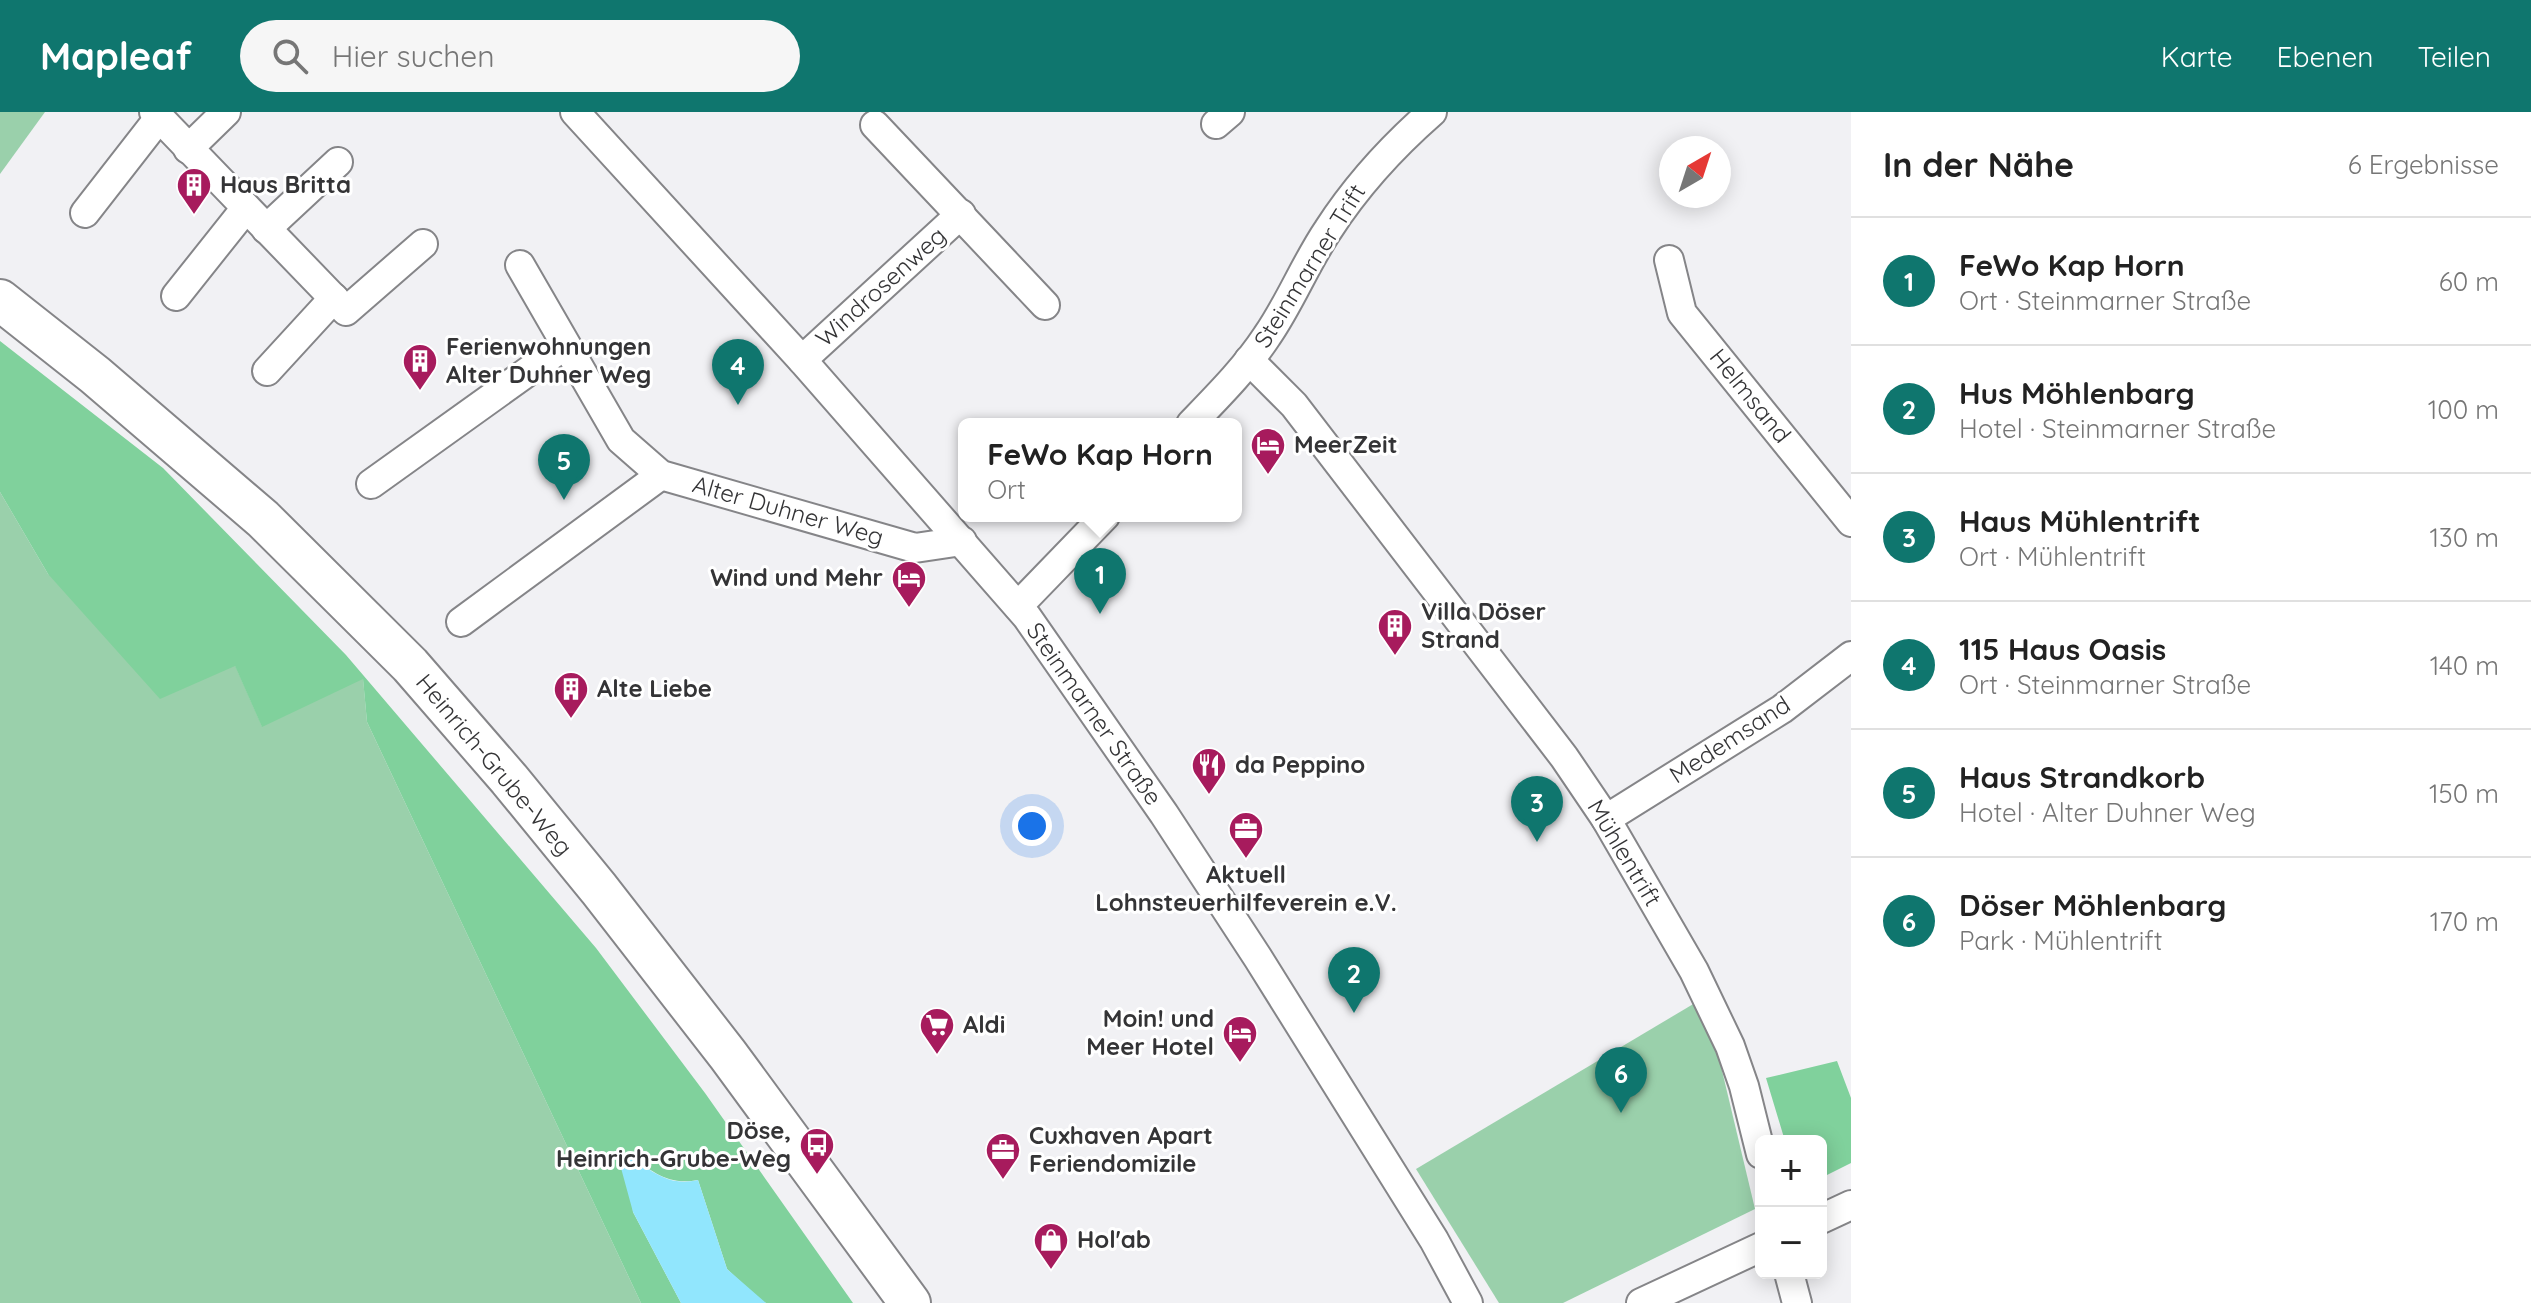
<!DOCTYPE html>
<html lang="de">
<head>
<meta charset="utf-8">
<style>
  body { margin:0; font-family:Quicksand,sans-serif; background:#f6f6f6; color:#222 }
  .controls { position:absolute; right:24px; bottom:24px; display:grid; overflow:hidden; border-radius:12px; box-shadow:0 4px 20px #0003 }
  .controls button { width:72px; height:72px; display:grid; place-items:center; padding:0; border:0; border-bottom:2px solid #e0e0e0; background:#fff; color:#222; font:40px sans-serif }
  .compass { position:absolute; left:1659px; top:24px; width:72px; height:72px; border-radius:50%; background:#fff; box-shadow:0 4px 20px #0003; rotate:39deg }
  .you { position:absolute; left:1032px; top:714px; width:28px; height:28px; margin:-20px; border:6px solid #fff; border-radius:50%; background:#1a73e8; box-shadow:0 0 0 12px #1a73e833 }
  .badge { display:grid; place-items:center; width:52px; height:52px; border-radius:50%; background:#0f766e; color:#fff; font-size:26px; font-weight:700 }
  .pin { position:absolute; translate:-50% -66px; filter:drop-shadow(0 2px 4px #0008) }
  .pin::after { content:''; position:absolute; top:42px; width:28px; height:24px; background:inherit; clip-path:polygon(0 0,100% 0,50% 100%) }
  .popup { position:absolute; left:958px; top:306px; width:284px; height:104px; box-sizing:border-box; display:grid; place-content:center; border-radius:12px; background:#fff; filter:drop-shadow(0 2px 6px #0005); font-size:26px; white-space:nowrap; color:#767676 }
  .popup b { font-size:30px; color:#222 }
  .popup::after { content:''; position:absolute; left:50%; top:100%; margin-left:-16px; border:16px solid transparent; border-top-color:#fff }
  .list { margin:0; padding:0; list-style:none }
  h2 { display:flex; justify-content:space-between; align-items:center; height:104px; margin:0; padding:0 32px; font-size:34px }
  h2 small { font-size:26px; font-weight:400; color:#767676 }
  .list li { display:grid; grid-template-columns:52px 1fr auto; gap:24px; align-items:center; box-sizing:border-box; height:128px; padding:0 32px; border-top:2px solid #e0e0e0 }
  .list b { display:block; font-size:30px; white-space:nowrap }
  .list p { margin:0; font-size:26px; white-space:nowrap; color:#767676 }
  .list em { font-size:26px; font-style:normal; color:#767676 }
  .icon { flex:none; width:44px; height:44px; fill:none; stroke:currentColor; stroke-width:2; stroke-linecap:round; stroke-linejoin:round }
  .map { position:relative; flex:none; width:1851px; height:1191px; overflow:hidden }
  header { display:flex; align-items:center; gap:48px; box-sizing:border-box; height:112px; padding:0 40px; background:#0f766e; color:#fff }
  header strong { font-size:38px }
  nav { display:flex; gap:44px; margin-inline-start:auto; font-size:28px }
  .search { width:560px; height:72px; background:#f6f6f6; display:flex; align-items:center; gap:20px; box-sizing:border-box; padding:0 28px; border-radius:44px; color:#767676; font-size:30px }
  main { display:flex }
  aside { flex:1; background:#fff }
  .map>svg:first-child { display:block }
</style>
</head>
<body>
<header>
<strong>Mapleaf</strong>
<div class="search"><svg class="icon" aria-label="search" viewBox="0 0 24 24"><circle cx="10" cy="10" r="6"/><path d="M15 15l6 6"/></svg>Hier suchen</div>
<nav><a>Karte</a><a>Ebenen</a><a>Teilen</a></nav>
</header>
<main>
<div class="map">
<svg width="1851" height="1191" viewBox="0 0 1851 1191">
  <rect width="100%" height="100%" fill="#f1f1f4"/>
  <!-- green -->
  <g fill="#9ad0ab">
    <path d="M0,0h45l-45,62z"/>
    <path d="M0,380l48,82 187,91 27,61 101,-48 4,44 274,581h-641z"/>
    <path d="M1695,891l24,55 36,151 -192,94h-64l-83,-134z"/>
  </g>
  <!-- forest -->
  <g fill="#80d19c">
    <path d="M0,229l163,127 183,187 250,293 109,145 148,210h-87l-6,-3 -33,-31 -29,-89c-30,6 -45,-9 -69,-24l4,56 48,91h-40l-274,-581 -4,-43 -101,48 -27,-61 -75,33 -112,-125 -48,-82z"/>
    <path d="M1837,949l14,37v65l-30,15v-37h-36l-19,-63z"/>
  </g>
  <!-- water -->
  <path fill="#91e6fd" d="M628,1044c25,15 40,31 70,24l29,89 39,34h-85l-48,-91 -12,-44z"/>
  <g fill="none" stroke-linecap="round" stroke-linejoin="round">
    <!-- street casing -->
    <g stroke="#858588" stroke-width="32">
      <g id="street">
        <path d="M154,0l192,199 77,-67"/>
        <path d="M575,0l227,248 225,257 137,197 94,144 176,282 34,63"/>
        <path d="M1216,12l14,-12"/>
        <path d="M875,13l170,180"/>
        <path d="M188,37l38,-37"/>
        <path d="M85,101l74,-95"/>
        <path d="M266,117l72,-67"/>
        <path d="M1669,148l13,53 169,209"/>
        <path d="M520,153l101,175 40,35 254,73 47,-7"/>
        <path d="M176,184l70,-88"/>
        <path d="M802,248l159,-146"/>
        <path d="M1249,248l45,45 270,352 42,62 88,152 36,75 14,40 17,68"/>
        <path d="M267,259l67,-73"/>
        <path d="M1191,312c27,-28 55,-56 76,-88 23,-33 38,-72 61,-106 29,-45 64,-83 104,-118"/>
        <path d="M371,372l194,-139"/>
        <path d="M1018,494l87,-90"/>
        <path d="M461,510l200,-147"/>
        <path d="M1606,707l176,-110 69,-53"/>
        <path d="M1821,1107l30,-14"/>
        <path d="M1789,1161l8,30"/>
        <path d="M1641,1191l120,-56"/>
      </g>
    </g>
    <!-- secondary casing -->
    <g stroke="#858588" stroke-width="44">
      <path id="secondary" d="M0,188l95,75 168,144 147,146 99,114 90,110 129,166 182,248"/>
    </g>
    <!-- street -->
    <use href="#street" stroke="#fff" stroke-width="28"/>
    <!-- secondary -->
    <use href="#secondary" stroke="#fff" stroke-width="40"/>
  </g>
  <!-- icons -->
  <defs>
    <g id="building-pin" transform="scale(1.8)"><path d="M0 17L-7.5 6A9.5 9.5 0 1 1 7.5 6Z" fill="#a71b5d" stroke="#fff"/><path d="M-4-6H4V6H1V3H-1V6H-4ZM-2.5-4.3h1.7v1.8h-1.7ZM.8-4.3h1.7v1.8H.8ZM-2.5-1h1.7V.8h-1.7ZM.8-1h1.7V.8H.8Z" fill="#fff"/></g>
    <g id="hotel-pin" transform="scale(1.8)"><path d="M0 17L-7.5 6A9.5 9.5 0 1 1 7.5 6Z" fill="#a71b5d" stroke="#fff"/><path d="M-6-4.5h1.5V1H6V5H4.5V3h-9V5H-6ZM-4 0a1.8 1.8 0 1 1 3.6 0ZM.5 0V-2.5h3Q6-2.5 6 0Z" fill="#fff"/></g>
    <g id="restaurant-pin" transform="scale(1.8)"><path d="M0 17L-7.5 6A9.5 9.5 0 1 1 7.5 6Z" fill="#a71b5d" stroke="#fff"/><path d="M-5-6h1v4h1v-4h1v4h1v-4h1v5L-1.5 .5V6h-2V.5L-5-1ZM5-6V6H3V1.5H1.5Q1.5-4 5-6Z" fill="#fff"/></g>
    <g id="office-pin" transform="scale(1.8)"><path d="M0 17L-7.5 6A9.5 9.5 0 1 1 7.5 6Z" fill="#a71b5d" stroke="#fff"/><path d="M-6-3h4V-5.5h4V-3h4V5H-6ZM-1-4.5V-3h2v-1.5ZM-6 0V1H6V0Z" fill="#fff"/></g>
    <g id="supermarket-pin" transform="scale(1.8)"><path d="M0 17L-7.5 6A9.5 9.5 0 1 1 7.5 6Z" fill="#a71b5d" stroke="#fff"/><path d="M-6-5.5h2.5l.6 2H6L4.5 2H-2.5L-4.4-4H-6ZM-1.5 3.2a1.3 1.3 0 1 0 .1 0ZM3 3.2a1.3 1.3 0 1 0 .1 0Z" fill="#fff"/></g>
    <g id="bus-pin" transform="scale(1.8)"><path d="M0 17L-7.5 6A9.5 9.5 0 1 1 7.5 6Z" fill="#a71b5d" stroke="#fff"/><path d="M-5-6H5V4H4V6H2V4H-2V6H-4V4H-5ZM-3.5-4V0h7V-4ZM-3.5 1.2v1.5H-2V1.2ZM2 1.2v1.5H3.5V1.2Z" fill="#fff"/></g>
    <g id="shop-pin" transform="scale(1.8)"><path d="M0 17L-7.5 6A9.5 9.5 0 1 1 7.5 6Z" fill="#a71b5d" stroke="#fff"/><path d="M-5-2.5h2.3a2.7 3.5 0 0 1 5.4 0H5L5.5 6h-11ZM-1.5-2.5h3a1.5 2.3 0 0 0-3 0Z" fill="#fff"/></g>
  </defs>
  <g fill-rule="evenodd">
    <use href="#building-pin" x="194" y="73"/>
    <use href="#building-pin" x="420" y="249"/>
    <use href="#hotel-pin" x="1268" y="333"/>
    <use href="#hotel-pin" x="909" y="466"/>
    <use href="#building-pin" x="1395" y="514"/>
    <use href="#building-pin" x="571" y="577"/>
    <use href="#restaurant-pin" x="1209" y="653"/>
    <use href="#office-pin" x="1246" y="717"/>
    <use href="#supermarket-pin" x="937" y="913"/>
    <use href="#hotel-pin" x="1240" y="921"/>
    <use href="#bus-pin" x="817" y="1033"/>
    <use href="#office-pin" x="1003" y="1038"/>
    <use href="#shop-pin" x="1051" y="1128"/>
  </g>
  <g text-anchor="middle" stroke-width="6" stroke-linejoin="round" paint-order="stroke">
    <!-- poi labels -->
    <g font-size="24" font-weight="bold" fill="#343436" stroke="#fff" text-anchor="start">
      <text x="220" y="81">Haus Britta</text>
      <text x="446" y="243">Ferienwohnungen<tspan x="446" dy="28">Alter Duhner Weg</tspan></text>
      <text x="1294" y="341">MeerZeit</text>
      <text x="883" y="474" text-anchor="end">Wind und Mehr</text>
      <text x="1421" y="508">Villa Döser<tspan x="1421" dy="28">Strand</tspan></text>
      <text x="597" y="585">Alte Liebe</text>
      <text x="1235" y="661">da Peppino</text>
      <text x="1246" y="771" text-anchor="middle">Aktuell<tspan x="1246" dy="28">Lohnsteuerhilfeverein e.V.</tspan></text>
      <text x="1214" y="915" text-anchor="end">Moin! und<tspan x="1214" dy="28">Meer Hotel</tspan></text>
      <text x="963" y="921">Aldi</text>
      <text x="791" y="1027" text-anchor="end">Döse,<tspan x="791" dy="28">Heinrich-Grube-Weg</tspan></text>
      <text x="1029" y="1032">Cuxhaven Apart<tspan x="1029" dy="28">Feriendomizile</tspan></text>
      <text x="1077" y="1136">Hol'ab</text>
    </g>
    <!-- street labels -->
    <g font-size="24" fill="#343436" stroke="#fff">
      <text transform="translate(1310 154) rotate(-58)" y="8">Steinmarner Trift</text>
      <text transform="translate(881 175) rotate(-42)" y="8">Windrosenweg</text>
      <text transform="translate(1750 284) rotate(51)" y="8">Helmsand</text>
      <text transform="translate(788 399) rotate(16)" y="8">Alter Duhner Weg</text>
      <text transform="translate(1094 602) rotate(55)" y="8">Steinmarner Straße</text>
      <text transform="translate(1730 628) rotate(-33)" y="8">Medemsand</text>
      <text transform="translate(494 653) rotate(50)" y="8">Heinrich-Grube-Weg</text>
      <text transform="translate(1624 741) rotate(59)" y="8">Mühlentrift</text>
    </g>
  </g>
</svg>
<div class="controls">
<button>+</button>
<button>−</button>
</div>
<svg class="compass" viewBox="-18 -18 36 36"><path d="M0-13l5 13h-10z" fill="#e53935"/><path d="M0 13l5-13h-10z" fill="#767676"/></svg>
<div class="you"></div>
<div class="pin badge" style="left:1100px;top:502px">1</div>
<div class="popup"><b>FeWo Kap Horn</b>Ort</div>
<div class="pin badge" style="left:1354px;top:901px">2</div>
<div class="pin badge" style="left:1537px;top:730px">3</div>
<div class="pin badge" style="left:738px;top:293px">4</div>
<div class="pin badge" style="left:564px;top:388px">5</div>
<div class="pin badge" style="left:1621px;top:1001px">6</div>
</div>
<aside>
<h2>In der Nähe<small>6 Ergebnisse</small></h2>
<ul class="list">
<li><span class="badge">1</span><div><b>FeWo Kap Horn</b><p>Ort · Steinmarner Straße</p></div><em>60 m</em></li>
<li><span class="badge">2</span><div><b>Hus Möhlenbarg</b><p>Hotel · Steinmarner Straße</p></div><em>100 m</em></li>
<li><span class="badge">3</span><div><b>Haus Mühlentrift</b><p>Ort · Mühlentrift</p></div><em>130 m</em></li>
<li><span class="badge">4</span><div><b>115 Haus Oasis</b><p>Ort · Steinmarner Straße</p></div><em>140 m</em></li>
<li><span class="badge">5</span><div><b>Haus Strandkorb</b><p>Hotel · Alter Duhner Weg</p></div><em>150 m</em></li>
<li><span class="badge">6</span><div><b>Döser Möhlenbarg</b><p>Park · Mühlentrift</p></div><em>170 m</em></li>
</ul>
</aside>
</main>
</body>
</html>
